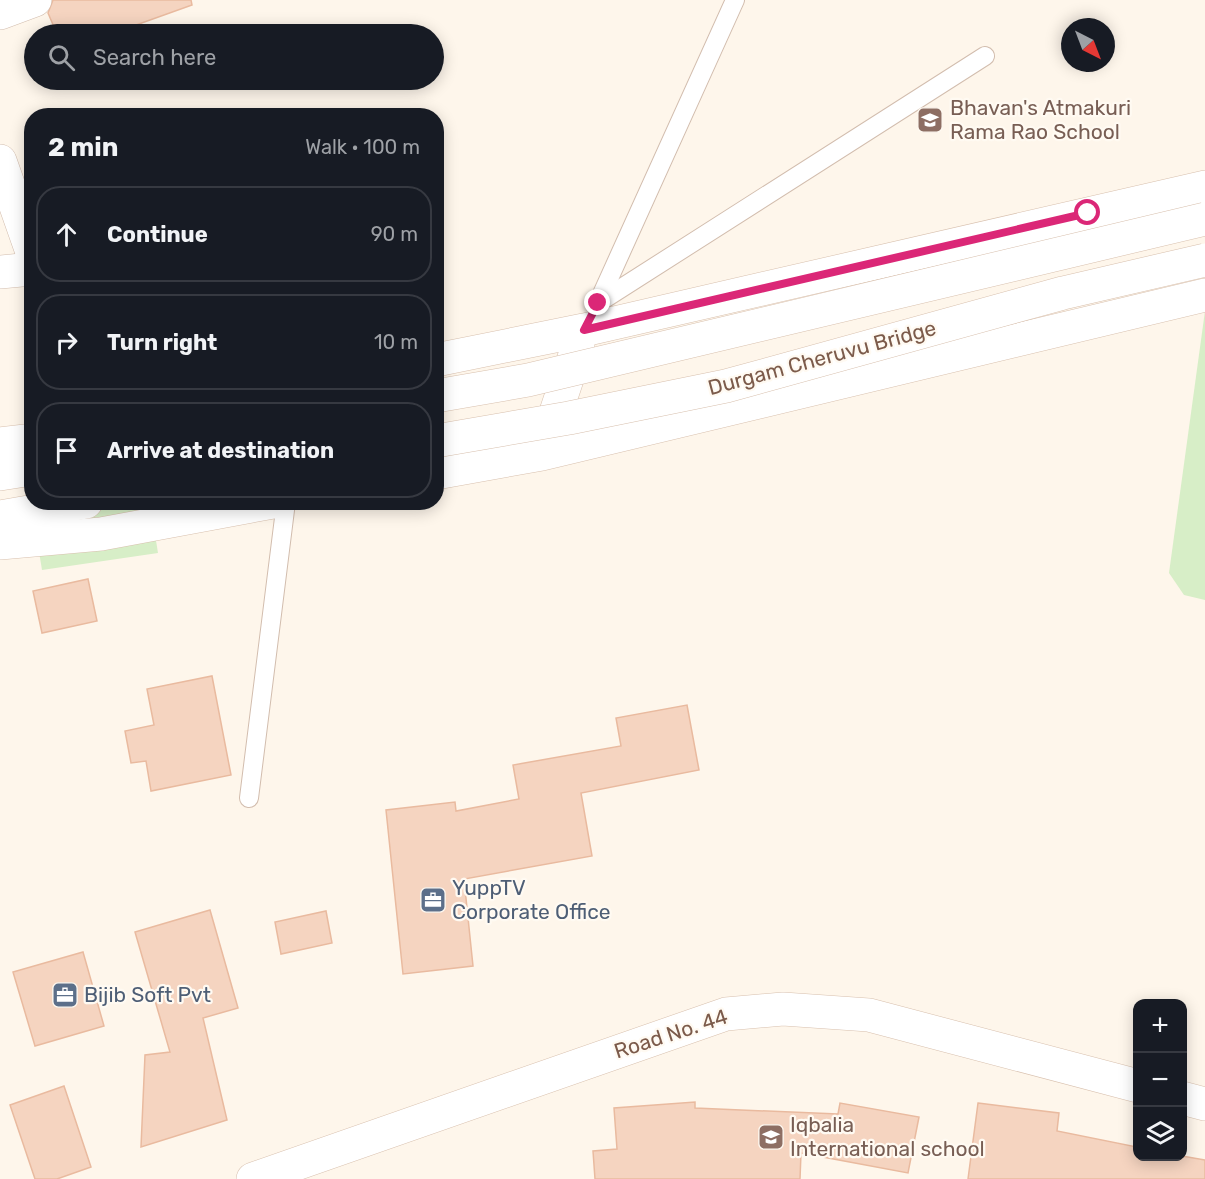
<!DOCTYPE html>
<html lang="en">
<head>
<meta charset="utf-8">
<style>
  body { margin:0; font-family:Rubik,sans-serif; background:#20242c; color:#f1f3f6 }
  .controls { position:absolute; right:18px; bottom:18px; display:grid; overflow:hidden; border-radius:12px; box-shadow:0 3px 15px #0003 }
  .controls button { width:54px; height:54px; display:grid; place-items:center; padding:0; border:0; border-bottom:2px solid #363941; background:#171b24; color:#f1f3f6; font:30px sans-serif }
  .compass { position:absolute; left:1061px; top:18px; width:54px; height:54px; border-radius:50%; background:#171b24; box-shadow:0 3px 15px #0003; rotate:138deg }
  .stop { position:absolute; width:18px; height:18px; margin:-14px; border:4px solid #db2777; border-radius:50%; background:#fff }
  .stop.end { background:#db2777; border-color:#fff; box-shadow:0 2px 6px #0008 }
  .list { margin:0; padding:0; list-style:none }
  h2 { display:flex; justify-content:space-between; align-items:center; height:78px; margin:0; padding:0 24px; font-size:26px }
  h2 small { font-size:20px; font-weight:400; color:#9ea1a6 }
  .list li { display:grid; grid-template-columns:39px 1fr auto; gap:18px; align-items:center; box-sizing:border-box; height:96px; margin:0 12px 12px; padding:0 12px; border:2px solid #363941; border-radius:24px }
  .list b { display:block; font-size:22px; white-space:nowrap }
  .list em { font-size:20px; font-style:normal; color:#9ea1a6 }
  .icon { flex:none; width:33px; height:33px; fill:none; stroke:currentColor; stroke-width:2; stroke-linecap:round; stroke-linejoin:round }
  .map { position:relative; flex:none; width:1205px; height:1179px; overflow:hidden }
  .search { position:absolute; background:#171b24; box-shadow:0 3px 15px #0003; left:24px; top:24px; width:420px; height:66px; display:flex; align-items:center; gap:15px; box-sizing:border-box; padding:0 21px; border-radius:33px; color:#9ea1a6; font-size:22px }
  .panel { position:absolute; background:#171b24; box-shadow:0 3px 15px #0003; left:24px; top:108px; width:420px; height:402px; border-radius:24px }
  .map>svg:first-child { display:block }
</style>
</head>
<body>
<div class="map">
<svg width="1205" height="1179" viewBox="0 0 1205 1179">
  <rect width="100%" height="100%" fill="#fef6eb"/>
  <!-- green -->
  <g fill="#d7eec7">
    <path d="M1205,311v289l-21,-5 -15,-22z"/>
    <path d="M101,503h49l8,50 -116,17 -9,-55z"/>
  </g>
  <!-- building -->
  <g fill="#f5d4c0" stroke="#e9ba9f" stroke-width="1.5">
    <path d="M53,0h138l1,5 -81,29h-54l-9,-21z"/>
    <path d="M88,579l9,42 -55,12 -9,-42z"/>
    <path d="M212,676l19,99 -80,16 -5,-30 -15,2 -6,-32 29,-6 -7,-36z"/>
    <path d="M687,705l12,65 -118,23 11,63 -128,23 9,87 -70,8 -17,-164 69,-8 1,9 63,-12 -6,-34 108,-19 -5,-28z"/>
    <path d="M210,910l28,98 -35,10 24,102 -86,27 4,-92 25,-3 -35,-120z"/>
    <path d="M326,911l6,32 -51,11 -6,-32z"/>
    <path d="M83,952l21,74 -69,20 -22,-74z"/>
    <path d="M64,1086l27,81 -34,12h-22l-25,-74z"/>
    <path d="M695,1102v6l143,6 2,-11 79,14 -11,56 -107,-20 -1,26h-205l-2,-28 24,-2 -3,-41z"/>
    <path d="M978,1103l81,10 -2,18 80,16v9h45l23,4v19h-237z"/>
  </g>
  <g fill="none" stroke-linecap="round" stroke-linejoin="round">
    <!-- lane casing -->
    <g stroke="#d2bdae" stroke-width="20">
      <g id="lane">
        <path d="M598,303l387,-247"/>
        <path d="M597,305l138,-305"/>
        <path d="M249,798l37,-296"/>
      </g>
    </g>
    <!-- street casing -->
    <g stroke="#d2bdae" stroke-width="34">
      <g id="street">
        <path d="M0,13l35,-13"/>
        <path d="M0,161l32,91"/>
        <path d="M0,272l32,-3"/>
      </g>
    </g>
    <!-- secondary casing -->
    <g stroke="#d8c0ae" stroke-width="34">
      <g id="secondary">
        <path d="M436,360l148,-30 621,-143"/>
        <path d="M0,444l32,-4"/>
        <path d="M545,445l33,-99"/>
        <path d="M436,473l106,-19 663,-159"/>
        <path d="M0,474l32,-5"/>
        <path d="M0,517l86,-15"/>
        <path d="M0,543l101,-9 172,-32"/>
        <path d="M1182,1098l23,6"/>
        <path d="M253,1179l473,-165 57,-5 86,6 269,71"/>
      </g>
    </g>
    <!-- lane -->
    <use href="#lane" stroke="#fff" stroke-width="18"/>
    <!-- street -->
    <use href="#street" stroke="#fff" stroke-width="33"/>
    <!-- secondary -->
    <use href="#secondary" stroke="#fff" stroke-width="33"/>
    <!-- secondary-bridge casing -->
    <g stroke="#d8c0ae" stroke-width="34" stroke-linecap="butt">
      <g id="secondary-bridge">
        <path d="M436,396l92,-16 677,-161"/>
        <path d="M436,441l133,-23 157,-32 337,-93 142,-33"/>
      </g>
    </g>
    <!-- secondary-bridge -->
    <use href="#secondary-bridge" stroke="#fff" stroke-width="33"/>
  </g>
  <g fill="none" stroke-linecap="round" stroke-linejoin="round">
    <!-- route -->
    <path stroke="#db2777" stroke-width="8" d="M598,303l-14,27 504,-117"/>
  </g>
  <!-- icons -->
  <defs>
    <g id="school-square" transform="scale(1.35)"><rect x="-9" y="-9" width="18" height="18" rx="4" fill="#8d6e63" stroke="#fffaf2"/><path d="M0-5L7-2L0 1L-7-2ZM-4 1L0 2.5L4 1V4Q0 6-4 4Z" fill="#fff"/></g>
    <g id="office-square" transform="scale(1.35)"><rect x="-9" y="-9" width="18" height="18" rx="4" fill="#5c6f8a" stroke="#fffaf2"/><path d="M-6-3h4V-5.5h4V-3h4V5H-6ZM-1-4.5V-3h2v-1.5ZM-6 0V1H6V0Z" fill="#fff"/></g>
  </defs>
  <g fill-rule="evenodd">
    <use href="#school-square" x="930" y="120"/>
    <use href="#office-square" x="433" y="900"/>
    <use href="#office-square" x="65" y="995"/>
    <use href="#school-square" x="771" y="1137"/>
  </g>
  <g text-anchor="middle" stroke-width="4.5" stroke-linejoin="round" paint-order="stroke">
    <!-- education labels -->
    <g font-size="21" fill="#785e54" stroke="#fffaf2" text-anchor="start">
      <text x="950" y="115">Bhavan's Atmakuri<tspan x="950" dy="24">Rama Rao School</tspan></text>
      <text x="790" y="1132">Iqbalia<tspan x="790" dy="24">International school</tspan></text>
    </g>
    <!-- street labels -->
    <g font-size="21" fill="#7c5b4b" stroke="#fffaf2">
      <text transform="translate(822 358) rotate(-15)" y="7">Durgam Cheruvu Bridge</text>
      <text transform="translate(671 1034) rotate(-18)" y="7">Road No. 44</text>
    </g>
    <!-- service labels -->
    <g font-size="21" fill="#4e5e75" stroke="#fffaf2" text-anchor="start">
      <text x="452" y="895">YuppTV<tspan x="452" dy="24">Corporate Office</tspan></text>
      <text x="84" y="1002">Bijib Soft Pvt</text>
    </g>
  </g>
</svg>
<div class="controls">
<button>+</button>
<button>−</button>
<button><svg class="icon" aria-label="layers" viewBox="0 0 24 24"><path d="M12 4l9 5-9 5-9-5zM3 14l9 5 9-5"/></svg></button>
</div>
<svg class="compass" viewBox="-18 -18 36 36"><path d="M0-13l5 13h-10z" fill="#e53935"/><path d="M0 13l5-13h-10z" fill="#9ea1a6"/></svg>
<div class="stop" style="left:1088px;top:213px"></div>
<div class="stop end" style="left:598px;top:303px"></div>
<div class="search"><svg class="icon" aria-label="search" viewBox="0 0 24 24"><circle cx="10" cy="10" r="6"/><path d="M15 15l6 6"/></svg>Search here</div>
<section class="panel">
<h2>2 min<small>Walk · 100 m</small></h2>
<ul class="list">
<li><svg class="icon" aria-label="ahead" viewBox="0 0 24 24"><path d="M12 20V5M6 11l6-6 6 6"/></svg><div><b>Continue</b></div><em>90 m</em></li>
<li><svg class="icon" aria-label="right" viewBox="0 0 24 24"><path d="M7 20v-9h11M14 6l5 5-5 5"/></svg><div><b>Turn right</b></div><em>10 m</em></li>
<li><svg class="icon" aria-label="arrive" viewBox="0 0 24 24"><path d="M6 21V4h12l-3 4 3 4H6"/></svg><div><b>Arrive at destination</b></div></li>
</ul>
</section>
</div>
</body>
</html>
